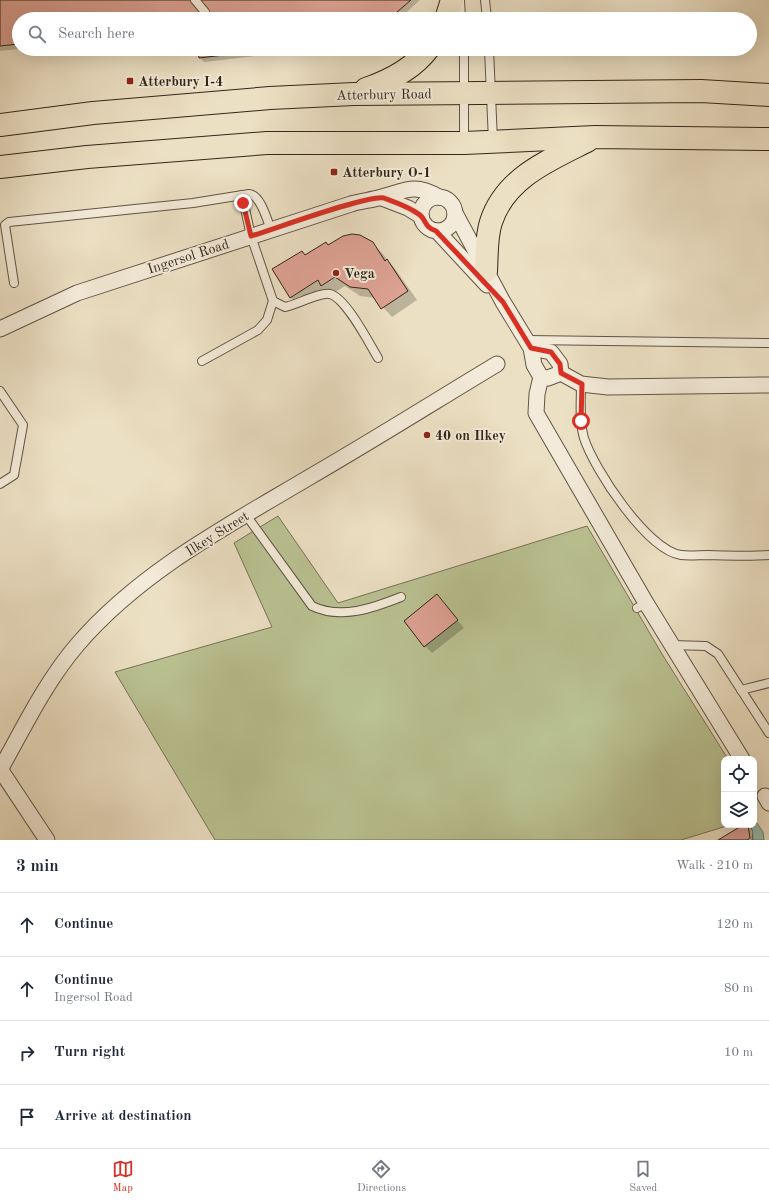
<!DOCTYPE html>
<html lang="en">
<head>
<meta charset="utf-8">
<style>
  body { margin:0; font-family:"Old Standard TT",serif; background:#f2f2f3; color:#1f2937 }
  .controls { position:absolute; right:12px; bottom:12px; display:grid; overflow:hidden; border-radius:8px; box-shadow:0 4px 16px #0002 }
  .controls button { width:36px; height:36px; display:grid; place-items:center; padding:0; border:0; border-bottom:1px solid #e0e1e3; background:#fff; color:#1f2937; font:20px sans-serif }
  .stop { position:absolute; width:12px; height:12px; margin:-9px; border:3px solid #d93025; border-radius:50%; background:#fff }
  .stop.end { background:#d93025; border-color:#fff; box-shadow:0 1px 4px #0008 }
  .list { margin:0; padding:0; list-style:none }
  h2 { display:flex; justify-content:space-between; align-items:center; height:52px; margin:0; padding:0 16px; font-size:17px }
  h2 small { font-size:13px; font-weight:400; color:#747a83 }
  .list li { display:grid; grid-template-columns:26px 1fr auto; gap:12px; align-items:center; box-sizing:border-box; height:64px; padding:0 16px; border-top:1px solid #e0e1e3 }
  .list b { display:block; font-size:15px; white-space:nowrap }
  .list p { margin:0; font-size:13px; white-space:nowrap; color:#747a83 }
  .list em { font-size:13px; font-style:normal; color:#747a83 }
  .icon { flex:none; width:22px; height:22px; fill:none; stroke:currentColor; stroke-width:2; stroke-linecap:round; stroke-linejoin:round }
  .map { position:relative; flex:none; width:769px; height:840px; overflow:hidden }
  .search { position:absolute; background:#fff; box-shadow:0 4px 16px #0002; left:12px; right:12px; top:12px; height:44px; display:flex; align-items:center; gap:10px; box-sizing:border-box; padding:0 14px; border-radius:22px; color:#747a83; font-size:15px }
  .sheet { height:308px; background:#fff }
  nav { display:flex; justify-content:space-around; align-items:center; box-sizing:border-box; height:56px; border-top:1px solid #e0e1e3; background:#fff; font-size:11px; color:#747a83 }
  nav a { display:grid; justify-items:center; gap:2px }
  nav .on { color:#d93025 }
  .map>svg:first-child { display:block }
</style>
</head>
<body>
<div class="map">
<svg width="769" height="840" viewBox="0 0 769 840">
  <rect width="100%" height="100%" fill="#ece0c4"/>
  <filter id="stains"><feTurbulence type="fractalNoise" baseFrequency=".005" numOctaves="4"/><feColorMatrix values="0 0 0 0 .2 0 0 0 0 .09 0 0 0 0 .02 0 0 0 .5 -.17"/></filter>
  <radialGradient id="worn" r=".72"><stop offset=".6" stop-color="#630" stop-opacity="0"/><stop offset="1" stop-color="#630" stop-opacity=".3"/></radialGradient>
  <!-- green -->
  <path fill="#bac292" stroke="#767456" d="M278,516l60,87 249,-77 75,128 66,105h-4v66h6l-49,15h-466l-100,-168 157,-45 -38,-84z"/>
  <!-- water -->
  <path fill="#9abeae" stroke="#708273" d="M757,823l6,9 1,8h-12l1,-8 -3,-7z"/>
  <!-- shadow -->
  <g fill="#0003">
    <path d="M0,0h420l-21,19h-380v30l-19,2z"/>
    <path d="M199,49h117l-112,13 -4,-4z"/>
    <path d="M352,235l15,3 15,15 14,17 21,30 -25,17 -17,-19 -15,-2 -15,-10 -13,8 -5,-4 -27,17 -10,-10 16,-41z"/>
    <path d="M437,596l27,32 -32,25 -7,-7z"/>
    <path d="M745,825h3l4,3 2,12h-34z"/>
  </g>
  <!-- building -->
  <g fill="#dea294" stroke="#31271a">
    <path d="M0,0h411l-22,19h-370v25l-19,2z"/>
    <path d="M198,49h77l-76,9z"/>
    <path d="M352,234l8,1 13,7 12,19 2,-2 21,32 -27,18 -13,-20 -18,-2 -15,-10 -14,9 -3,-6 -28,18 -18,-29 30,-18 3,4 21,-13 2,3 15,-9z"/>
    <path d="M437,594l21,26 -34,27 -20,-26z"/>
    <path d="M743,825h5l2,13 -3,2h-29z"/>
  </g>
  <g fill="none" stroke-linecap="round" stroke-linejoin="round">
    <!-- service casing -->
    <g stroke="#605544" stroke-width="10">
      <g id="service">
        <path d="M195,0l10,12"/>
        <path d="M460,0l1,19"/>
        <path d="M485,0l2,19"/>
        <path d="M464,49v94"/>
        <path d="M489,49l4,92"/>
        <path d="M242,195l9,41 22,65 12,6c11,-2 35,-15 45,-13 16,4 39,49 48,64"/>
        <path d="M14,283l-9,-58 4,-3 184,-19 56,-9c12,1 18,26 22,36"/>
        <path d="M526,340l243,3"/>
        <path d="M202,361l56,-31 9,-10 6,-19"/>
        <path d="M581,384c0,18 -2,37 3,54 10,31 63,112 97,117 8,1 18,0 27,0 20,1 41,1 61,0"/>
        <path d="M0,391l23,34 -9,50 -14,9"/>
        <path d="M246,515l66,91c29,14 61,2 89,-9"/>
        <path d="M637,608l9,-5"/>
        <path d="M672,645l34,1 12,8 51,79"/>
        <path d="M741,690l28,-7"/>
      </g>
    </g>
    <!-- minor casing -->
    <g stroke="#605544" stroke-width="17">
      <g id="minor">
        <circle cx="438" cy="214" r="17"/>
        <path d="M382,198l26,10 13,8"/>
        <path d="M455,213l48,89 28,46 3,17 7,12 7,1 13,-5 -1,-9 -9,-12 -20,-4"/>
        <path d="M437,231l50,54"/>
        <path d="M0,329l77,-36 274,-89c10,-3 21,-4 31,-7 24,-7 33,-14 57,0"/>
        <path d="M561,373l20,11 27,3 161,-2"/>
        <path d="M541,377l-4,17 -1,19 110,190 96,156"/>
        <path d="M0,769l47,71"/>
        <path d="M0,770c24,-43 46,-89 78,-126 62,-72 149,-118 230,-166 64,-37 126,-76 189,-114"/>
        <path d="M765,796l4,7"/>
      </g>
    </g>
    <!-- primary casing -->
    <g stroke="#31271a" stroke-width="24">
      <g id="primary">
        <path d="M446,19l6,-19"/>
        <path d="M366,89c23,-8 47,-20 62,-40"/>
        <path d="M0,125l93,-12 177,-15 84,-4 347,-3 68,4"/>
        <path d="M0,167l87,-10 180,-14h197l131,-6 174,2"/>
        <path d="M486,271c1,-16 0,-34 5,-49 14,-44 58,-62 96,-81"/>
      </g>
    </g>
    <!-- service -->
    <use href="#service" stroke="#f3ebd9" stroke-width="8"/>
    <!-- minor -->
    <use href="#minor" stroke="#f3ebd9" stroke-width="15"/>
    <!-- primary -->
    <use href="#primary" stroke="#ece0c4" stroke-width="22"/>
  </g>
  <g fill="none" stroke-linecap="round" stroke-linejoin="round">
    <!-- route -->
    <path stroke="#d93025" stroke-width="5" d="M243,203l8,33c21,-6 118,-42 133,-38 11,4 26,9 36,17 7,6 4,12 16,16l67,71 28,46 20,4 9,12 1,9 21,11 -1,37"/>
  </g>
  <!-- markers -->
  <g fill="#8f2418" stroke="#f3ebd9" stroke-width="1.5">
    <rect x="126" y="77" width="8" height="8" rx="2"/>
    <rect x="330" y="168" width="8" height="8" rx="2"/>
    <circle cx="336" cy="273" r="4"/>
    <circle cx="427" cy="435" r="4"/>
  </g>
  <g text-anchor="middle" stroke-width="4" stroke-linejoin="round" paint-order="stroke">
    <!-- poi labels -->
    <g font-size="14" font-weight="bold" fill="#31271a" stroke="#f3ebd9" text-anchor="start">
      <text x="138" y="86">Atterbury I-4</text>
      <text x="342" y="177">Atterbury O-1</text>
      <text x="344" y="278">Vega</text>
      <text x="435" y="440">40 on Ilkey</text>
    </g>
    <!-- street labels -->
    <g font-size="14" fill="#31271a" stroke="#f3ebd9">
      <text transform="translate(384 94) rotate(-1)" y="5">Atterbury Road</text>
      <text transform="translate(188 256) rotate(-18)" y="5">Ingersol Road</text>
      <text transform="translate(217 533) rotate(-32)" y="5">Ilkey Street</text>
    </g>
  </g>
  <rect width="100%" height="100%" filter="url(#stains)"/>
  <rect width="100%" height="100%" fill="url(#worn)"/>
</svg>
<div class="controls">
<button><svg class="icon" aria-label="locate" viewBox="0 0 24 24"><circle cx="12" cy="12" r="6"/><path d="M12 2v4M12 18v4M2 12h4M18 12h4"/></svg></button>
<button><svg class="icon" aria-label="layers" viewBox="0 0 24 24"><path d="M12 4l9 5-9 5-9-5zM3 14l9 5 9-5"/></svg></button>
</div>
<div class="stop" style="left:581px;top:421px"></div>
<div class="stop end" style="left:243px;top:203px"></div>
<div class="search"><svg class="icon" aria-label="search" viewBox="0 0 24 24"><circle cx="10" cy="10" r="6"/><path d="M15 15l6 6"/></svg>Search here</div>
</div>
<section class="sheet">
<h2>3 min<small>Walk · 210 m</small></h2>
<ul class="list">
<li><svg class="icon" aria-label="ahead" viewBox="0 0 24 24"><path d="M12 20V5M6 11l6-6 6 6"/></svg><div><b>Continue</b></div><em>120 m</em></li>
<li><svg class="icon" aria-label="ahead" viewBox="0 0 24 24"><path d="M12 20V5M6 11l6-6 6 6"/></svg><div><b>Continue</b><p>Ingersol Road</p></div><em>80 m</em></li>
<li><svg class="icon" aria-label="right" viewBox="0 0 24 24"><path d="M7 20v-9h11M14 6l5 5-5 5"/></svg><div><b>Turn right</b></div><em>10 m</em></li>
<li><svg class="icon" aria-label="arrive" viewBox="0 0 24 24"><path d="M6 21V4h12l-3 4 3 4H6"/></svg><div><b>Arrive at destination</b></div></li>
</ul>
</section>
<nav>
<a class="on"><svg class="icon" aria-label="map" viewBox="0 0 24 24"><path d="M3 6l6-2 6 2 6-2v14l-6 2-6-2-6 2zM9 4v14M15 6v14"/></svg>Map</a>
<a><svg class="icon" aria-label="directions" viewBox="0 0 24 24"><path d="M12 3l9 9-9 9-9-9zM9 14v-3h6M13 9l2 2-2 2"/></svg>Directions</a>
<a><svg class="icon" aria-label="saved" viewBox="0 0 24 24"><path d="M7 4h10v16l-5-4-5 4z"/></svg>Saved</a>
</nav>
</body>
</html>
